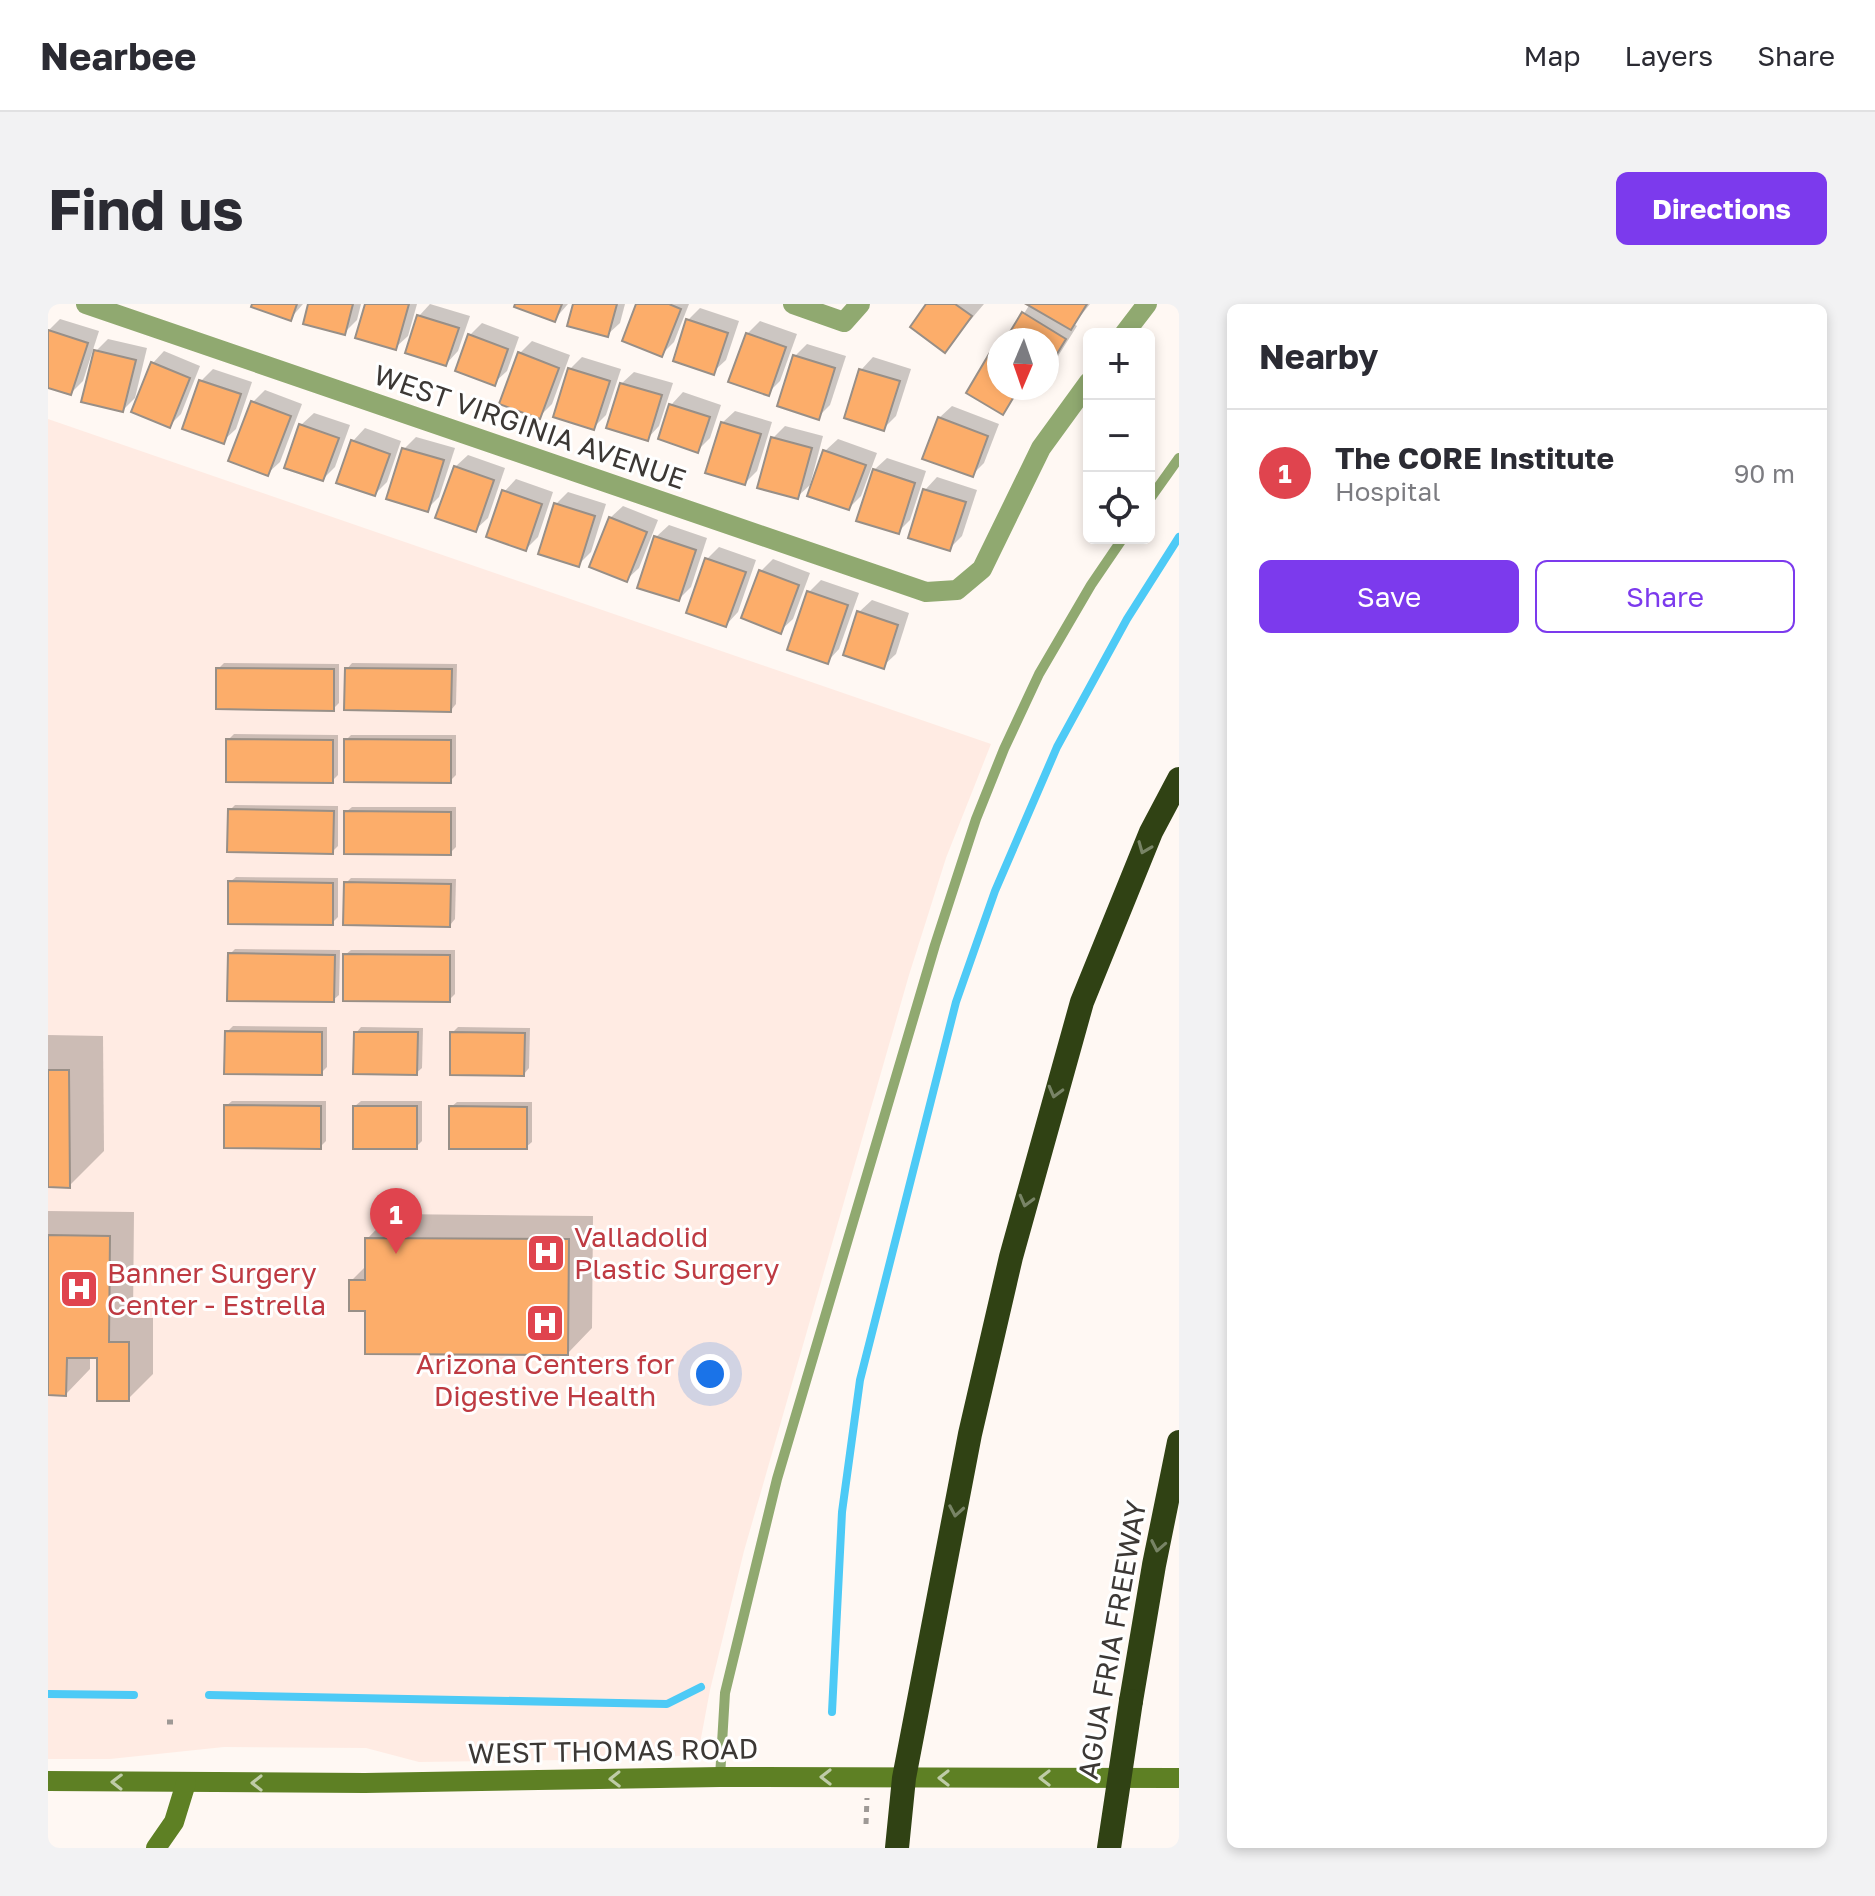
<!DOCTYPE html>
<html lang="en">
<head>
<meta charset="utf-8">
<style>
  body { margin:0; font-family:"Golos Text",sans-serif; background:#f2f2f3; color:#2b2b33 }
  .controls { position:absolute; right:24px; top:24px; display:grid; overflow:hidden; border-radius:12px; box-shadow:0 4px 12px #0003 }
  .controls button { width:72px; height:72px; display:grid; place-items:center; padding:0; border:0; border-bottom:2px solid #e1e1e2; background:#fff; color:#2b2b33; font:40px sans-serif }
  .compass { position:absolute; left:939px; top:24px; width:72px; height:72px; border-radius:50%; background:#fff; box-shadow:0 4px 12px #0003; rotate:182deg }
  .you { position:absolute; left:662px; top:1070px; width:28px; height:28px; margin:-20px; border:6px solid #fff; border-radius:50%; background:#1a73e8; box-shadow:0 0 0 12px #1a73e833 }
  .badge { display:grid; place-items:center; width:52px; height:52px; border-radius:50%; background:#7c3aed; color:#fff; font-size:26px; font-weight:700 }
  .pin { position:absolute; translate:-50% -66px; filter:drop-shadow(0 2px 4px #0008) }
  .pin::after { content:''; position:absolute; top:42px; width:28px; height:24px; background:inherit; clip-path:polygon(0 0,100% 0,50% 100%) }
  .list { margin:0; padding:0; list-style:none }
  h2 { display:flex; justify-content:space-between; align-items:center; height:104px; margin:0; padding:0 32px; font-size:34px }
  h2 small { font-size:26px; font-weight:400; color:#7c7c81 }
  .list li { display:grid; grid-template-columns:52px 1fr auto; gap:24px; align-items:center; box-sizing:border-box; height:128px; padding:0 32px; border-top:2px solid #e1e1e2 }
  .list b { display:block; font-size:30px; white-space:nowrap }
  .list p { margin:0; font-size:26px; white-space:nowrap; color:#7c7c81 }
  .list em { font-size:26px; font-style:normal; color:#7c7c81 }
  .actions { display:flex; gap:16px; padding:24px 32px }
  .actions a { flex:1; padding:18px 0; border:2px solid #7c3aed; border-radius:12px; text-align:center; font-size:28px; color:#7c3aed }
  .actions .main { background:#7c3aed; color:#fff }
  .icon { flex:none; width:44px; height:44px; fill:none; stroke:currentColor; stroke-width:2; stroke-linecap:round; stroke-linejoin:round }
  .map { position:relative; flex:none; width:1131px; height:1544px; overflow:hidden; border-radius:12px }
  header { display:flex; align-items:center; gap:48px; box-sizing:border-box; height:112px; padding:0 40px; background:#fff; border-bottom:2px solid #e1e1e2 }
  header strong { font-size:38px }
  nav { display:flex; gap:44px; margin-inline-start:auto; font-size:28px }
  .intro { display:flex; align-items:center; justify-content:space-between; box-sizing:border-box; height:192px; padding:0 48px }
  h1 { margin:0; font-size:56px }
  .button { padding:20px 36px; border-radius:12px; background:#7c3aed; color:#fff; font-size:28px; font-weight:700 }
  main { display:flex; gap:48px; padding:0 48px }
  aside { flex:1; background:#fff; border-radius:12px; box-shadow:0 4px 12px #0003 }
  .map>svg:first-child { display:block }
</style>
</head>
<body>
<header>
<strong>Nearbee</strong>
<nav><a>Map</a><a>Layers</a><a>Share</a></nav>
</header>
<div class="intro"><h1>Find us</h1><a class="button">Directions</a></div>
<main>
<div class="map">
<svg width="1131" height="1544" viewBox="0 0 1131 1544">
  <rect width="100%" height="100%" fill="#fff8f3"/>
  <!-- commercial -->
  <path fill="#ffebe3" d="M0,115l943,325 -45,114 -37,117 -165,576 -34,139 -12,64 -51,5 -228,3 -53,-14 -142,-1 -114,12h-62z"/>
  <!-- shadow -->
  <g fill="#0003">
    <path d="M206,0h49l-13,15z"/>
    <path d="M262,0h51l-4,16 -13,13z"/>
    <path d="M319,0h50l-9,32 -13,12z"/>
    <path d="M382,0l40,12 -12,35 -12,13 -27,-48z"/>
    <path d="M469,0h51l-14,16z"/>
    <path d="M527,0h50l-5,19 -13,12z"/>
    <path d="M591,0h50l-15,38 -12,12z"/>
    <path d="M881,0h55l-39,46z"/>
    <path d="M982,0h60l-16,20 3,2 -22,35 -8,8v-29h-40z"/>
    <path d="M652,4l39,13 -13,39 -13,12 -25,-52z"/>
    <path d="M12,15l39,12 -16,50 -12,12 -23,-7v-55z"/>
    <path d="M712,17l37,13 -17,47 -12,12 -21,-59z"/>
    <path d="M434,19l37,14 -12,34 -13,12 -24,-48z"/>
    <path d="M60,35l39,9 -12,50 -12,12 -31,-55z"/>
    <path d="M484,37l38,14 -18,49 -12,12 -20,-63z"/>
    <path d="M759,40l39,12 -16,49 -12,12 -23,-61z"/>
    <path d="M951,43v41h23l-20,25 -12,-57z"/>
    <path d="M116,47l36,15 -19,48 -12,12 -17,-62z"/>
    <path d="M534,53l39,12 -15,46 -13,13 -23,-59z"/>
    <path d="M825,53l38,12 -15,47 -12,12 -23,-58z"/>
    <path d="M165,65l39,13 -16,47 -13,12 -22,-60z"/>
    <path d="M586,68l39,11 -14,43 -12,13 -26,-55z"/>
    <path d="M217,86l37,14 -22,58 -13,12 -14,-72z"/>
    <path d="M635,88l38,13 -11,33 -12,12 -27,-45z"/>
    <path d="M904,102l47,18 -15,39 -12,12 -33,-57z"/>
    <path d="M687,107l37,11 -15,49 -12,12 -23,-60z"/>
    <path d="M266,109l36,12 -15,42 -12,12 -22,-54z"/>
    <path d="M737,122l38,10 -13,49 -13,12 -24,-59z"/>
    <path d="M317,124l36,13 -14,41 -12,12 -22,-53z"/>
    <path d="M368,133l39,11 -16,49 -12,12 -23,-60z"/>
    <path d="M790,135l39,14 -16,43 -12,12 -24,-57z"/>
    <path d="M420,151l37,13 -17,50 -13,12 -20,-63z"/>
    <path d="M839,154l39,13 -16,49 -12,12 -24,-62z"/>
    <path d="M889,173l40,13 -15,46 -13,13 -24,-59z"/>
    <path d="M468,175l37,13 -15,45 -12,12 -22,-57z"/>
    <path d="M520,188l38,12 -15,48 -13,13 -22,-61z"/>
    <path d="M575,202l35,14 -19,48 -13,12 -16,-62z"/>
    <path d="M621,221l38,13 -16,49 -12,12 -23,-62z"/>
    <path d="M671,243l37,13 -18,52 -12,13 -19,-66z"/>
    <path d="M725,255l37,14 -17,46 -13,12 -19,-60z"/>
    <path d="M773,276l38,13 -20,56 -12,13 -18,-70z"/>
    <path d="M824,296l37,13 -13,41 -13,12 -24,-54z"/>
    <path d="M176,359l115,1v39l-6,6 -115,-40z"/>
    <path d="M304,359l105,1 -1,40 -5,6 -104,-41z"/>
    <path d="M186,430l104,1v40l-6,6 -104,-41z"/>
    <path d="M303,431h105v40l-6,6 -104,-41z"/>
    <path d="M187,501l103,1v40l-6,6 -102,-42z"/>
    <path d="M304,503h104v40l-6,6 -104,-41z"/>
    <path d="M188,573l102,1v39l-6,6 -102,-41z"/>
    <path d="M303,574l105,1 -1,40 -5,6 -104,-42z"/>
    <path d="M187,645l105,1 -1,45 -6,5 -103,-46z"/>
    <path d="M303,646h104v44l-6,6 -104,-45z"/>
    <path d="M185,722l94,1v40l-6,6 -94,-41z"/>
    <path d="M313,723l62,1 -1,40 -6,5 -60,-40z"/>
    <path d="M410,723l72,1 -1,40 -5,6 -72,-41z"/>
    <path d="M0,731l55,1 1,115 -35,35 -21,-1z"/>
    <path d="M184,797h94v40l-6,6 -94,-41z"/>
    <path d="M313,797h61v40l-6,6 -61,-41z"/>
    <path d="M409,798h75v40l-6,5 -75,-40z"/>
    <path d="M0,907l86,1 -1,106h20v56l-25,25 -29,-43h-9v13l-24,25 -18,-1z"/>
    <path d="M343,910l202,2 -1,112 -24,25 -201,-44 -16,-28 16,-16v-26z"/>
  </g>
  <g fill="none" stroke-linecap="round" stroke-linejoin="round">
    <!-- stream -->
    <g stroke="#4dcaf6" stroke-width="8">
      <path d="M0,1390l86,1"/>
      <path d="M161,1391l458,9 34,-17"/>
      <path d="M784,1408l10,-200 18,-132 96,-378 39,-111 62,-144 70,-128 52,-82"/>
    </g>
  </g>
  <!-- building -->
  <g fill="#fcad6a" stroke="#988f87" stroke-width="2">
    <path d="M204,0h45l-6,17 -40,-14z"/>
    <path d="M260,0h45l-8,31 -42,-11z"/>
    <path d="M317,0h44l-13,46 -41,-12z"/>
    <path d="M467,0h47l-7,18 -41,-15z"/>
    <path d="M525,0h44l-9,33 -41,-11z"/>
    <path d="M588,0h33l12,5 -19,48 -40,-16z"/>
    <path d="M878,0h29l17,12 -27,37 -35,-26z"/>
    <path d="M978,0h61l-16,26z"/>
    <path d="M974,8l44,27 -19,31v-30h-42z"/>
    <path d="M369,11l42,13 -13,38 -41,-13z"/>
    <path d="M638,15l42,14 -14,42 -41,-14z"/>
    <path d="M0,26l40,13 -17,52 -23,-7z"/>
    <path d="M698,29l40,14 -17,49 -41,-14z"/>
    <path d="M420,30l40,15 -13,37 -40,-15z"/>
    <path d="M46,46l42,10 -13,52 -42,-10z"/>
    <path d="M470,48l41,16 -19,51 -41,-15z"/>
    <path d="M941,50l10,7v27h20l-16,27 -37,-22z"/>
    <path d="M745,51l42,13 -16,52 -42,-14z"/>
    <path d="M103,58l39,16 -20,50 -39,-16z"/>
    <path d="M520,64l42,13 -16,49 -41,-13z"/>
    <path d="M811,65l41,12 -16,50 -40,-13z"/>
    <path d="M151,76l42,14 -17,50 -42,-15z"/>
    <path d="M572,79l42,12 -14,46 -42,-13z"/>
    <path d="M203,97l40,15 -23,60 -40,-15z"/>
    <path d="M621,100l41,13 -12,36 -40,-14z"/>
    <path d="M890,113l50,19 -15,41 -51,-18z"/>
    <path d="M673,118l40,12 -16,51 -40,-12z"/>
    <path d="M251,120l40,14 -16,43 -39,-13z"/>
    <path d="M723,133l41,11 -14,51 -41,-11z"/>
    <path d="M303,136l39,14 -15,42 -39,-13z"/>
    <path d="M354,144l42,12 -16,52 -42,-13z"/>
    <path d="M775,146l43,15 -17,45 -42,-14z"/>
    <path d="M406,162l40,14 -18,52 -41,-14z"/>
    <path d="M825,165l42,14 -16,51 -43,-13z"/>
    <path d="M875,185l43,13 -16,49 -42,-13z"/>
    <path d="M454,186l40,14 -16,47 -40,-14z"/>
    <path d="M506,199l41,13 -16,51 -41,-13z"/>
    <path d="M561,213l38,15 -20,50 -38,-15z"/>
    <path d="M606,232l42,14 -17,51 -42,-13z"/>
    <path d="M657,254l41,14 -20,55 -40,-14z"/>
    <path d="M711,266l40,15 -18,49 -40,-16z"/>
    <path d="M759,287l41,14 -20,59 -41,-14z"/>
    <path d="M809,307l41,14 -14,44 -41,-14z"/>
    <path d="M168,364l118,1v42l-118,-2z"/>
    <path d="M297,364l107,1 -1,43 -107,-2z"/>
    <path d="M178,435l107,1v43l-107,-1z"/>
    <path d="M296,435l107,1v43l-107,-1z"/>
    <path d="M180,505l106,2 -1,43 -106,-2z"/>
    <path d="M296,507l107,1v43l-107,-1z"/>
    <path d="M180,577l105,2v42l-105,-1z"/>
    <path d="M296,578l107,2 -1,43 -107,-2z"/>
    <path d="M180,649l107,2 -1,47 -107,-1z"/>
    <path d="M295,650l107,1v47l-107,-1z"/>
    <path d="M177,727l97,1v43l-98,-1z"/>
    <path d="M306,728h64l-1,43 -64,-1z"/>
    <path d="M402,728l75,1 -1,43 -74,-1z"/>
    <path d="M0,766h21l1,118 -22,-1z"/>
    <path d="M176,801l97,1v43l-97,-1z"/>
    <rect x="305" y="802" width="64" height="43"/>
    <path d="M401,802l78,1v42h-78z"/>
    <path d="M0,931l62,1 -1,106h20v59h-32v-43h-30l-1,38 -18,-1z"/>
    <path d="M317,934l204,1 -1,116 -203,-1v-43h-16v-31h16z"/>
  </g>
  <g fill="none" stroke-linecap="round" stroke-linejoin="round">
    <!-- path -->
    <g stroke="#9e9995" stroke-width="5" stroke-dasharray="6 6" stroke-linecap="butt">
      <path d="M119,1418h9"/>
      <path d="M818,1520l1,-26"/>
    </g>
    <!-- lane -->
    <g stroke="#90a970" stroke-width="10">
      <path d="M1101,196l30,-42"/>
      <path d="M672,1473l5,-84 52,-214 158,-534 41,-126 28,-70 35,-75 52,-89 32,-47"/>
    </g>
    <!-- street -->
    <g stroke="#90a970" stroke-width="20">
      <path d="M38,0l840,288 31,-2 25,-21 59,-121 48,-66"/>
      <path d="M745,0l51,18 16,-18"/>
      <path d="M1076,30l23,-30"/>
    </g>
    <!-- secondary -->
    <g stroke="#5e8024" stroke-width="20">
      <path d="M0,1477l317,2 355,-6 459,1"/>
      <path d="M108,1544l18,-26 12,-39"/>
    </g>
    <!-- highway -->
    <g stroke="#304214" stroke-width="24">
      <path d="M1083,1397l23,-136 25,-123"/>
      <path d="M849,1544l7,-70 66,-344 41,-177 71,-255 69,-170 28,-53"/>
    </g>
    <!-- highway-bridge -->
    <path stroke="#304214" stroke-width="24" d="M1061,1544l22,-147"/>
  </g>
  <!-- one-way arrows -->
  <defs><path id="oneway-chevron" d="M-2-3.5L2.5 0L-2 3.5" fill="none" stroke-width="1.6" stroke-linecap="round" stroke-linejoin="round" transform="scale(2)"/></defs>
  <g stroke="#788466">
    <use href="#oneway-chevron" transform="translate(1096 544) rotate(112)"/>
    <use href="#oneway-chevron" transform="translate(1007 788) rotate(105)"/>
    <use href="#oneway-chevron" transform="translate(978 897) rotate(105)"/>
    <use href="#oneway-chevron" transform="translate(908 1207) rotate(100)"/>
    <use href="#oneway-chevron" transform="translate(1110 1242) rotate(101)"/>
  </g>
  <g stroke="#bfcca7">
    <use href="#oneway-chevron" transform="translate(778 1473) rotate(-180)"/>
    <use href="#oneway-chevron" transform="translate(896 1474) rotate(-180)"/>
    <use href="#oneway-chevron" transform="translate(997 1474) rotate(-180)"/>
    <use href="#oneway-chevron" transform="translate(567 1475) rotate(179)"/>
    <use href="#oneway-chevron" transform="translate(69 1478) rotate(-179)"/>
    <use href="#oneway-chevron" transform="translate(209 1479) rotate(-180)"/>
  </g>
  <!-- icons -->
  <defs>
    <g id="hospital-square" transform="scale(2)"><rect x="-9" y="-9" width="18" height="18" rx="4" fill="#e0444e" stroke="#fff"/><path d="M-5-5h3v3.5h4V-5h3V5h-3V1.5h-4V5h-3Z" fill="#fff"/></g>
  </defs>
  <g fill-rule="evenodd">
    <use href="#hospital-square" x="498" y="949"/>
    <use href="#hospital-square" x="31" y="985"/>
    <use href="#hospital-square" x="497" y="1019"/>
  </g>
  <g text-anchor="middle" stroke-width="6" stroke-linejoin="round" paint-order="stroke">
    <!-- street labels -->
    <g font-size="28" fill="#3c3835" stroke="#fff">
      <text transform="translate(482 123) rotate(19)" y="10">WEST VIRGINIA AVENUE</text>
      <text transform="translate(1064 1336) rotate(-80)" y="10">AGUA FRIA FREEWAY</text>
      <text transform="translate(565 1447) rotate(-1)" y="10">WEST THOMAS ROAD</text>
    </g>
    <!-- health labels -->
    <g font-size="28" fill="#be3a42" stroke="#fff" text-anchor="start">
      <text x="526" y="943">Valladolid<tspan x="526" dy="32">Plastic Surgery</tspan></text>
      <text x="59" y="979">Banner Surgery<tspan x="59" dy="32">Center - Estrella</tspan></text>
      <text x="497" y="1070" text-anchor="middle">Arizona Centers for<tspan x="497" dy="32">Digestive Health</tspan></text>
    </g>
  </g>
</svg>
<div class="controls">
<button>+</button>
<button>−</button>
<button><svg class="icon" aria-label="locate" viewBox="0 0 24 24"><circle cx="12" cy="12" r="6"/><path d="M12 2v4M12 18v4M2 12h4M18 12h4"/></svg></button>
</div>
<svg class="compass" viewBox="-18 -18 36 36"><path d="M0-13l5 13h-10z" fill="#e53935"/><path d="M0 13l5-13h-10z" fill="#7c7c81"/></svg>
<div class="you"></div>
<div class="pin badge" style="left:348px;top:950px;background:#e0444e">1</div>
</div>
<aside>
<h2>Nearby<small></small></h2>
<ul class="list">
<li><span class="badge" style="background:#e0444e">1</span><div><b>The CORE Institute</b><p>Hospital</p></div><em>90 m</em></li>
</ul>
<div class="actions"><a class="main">Save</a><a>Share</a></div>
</aside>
</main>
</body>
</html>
